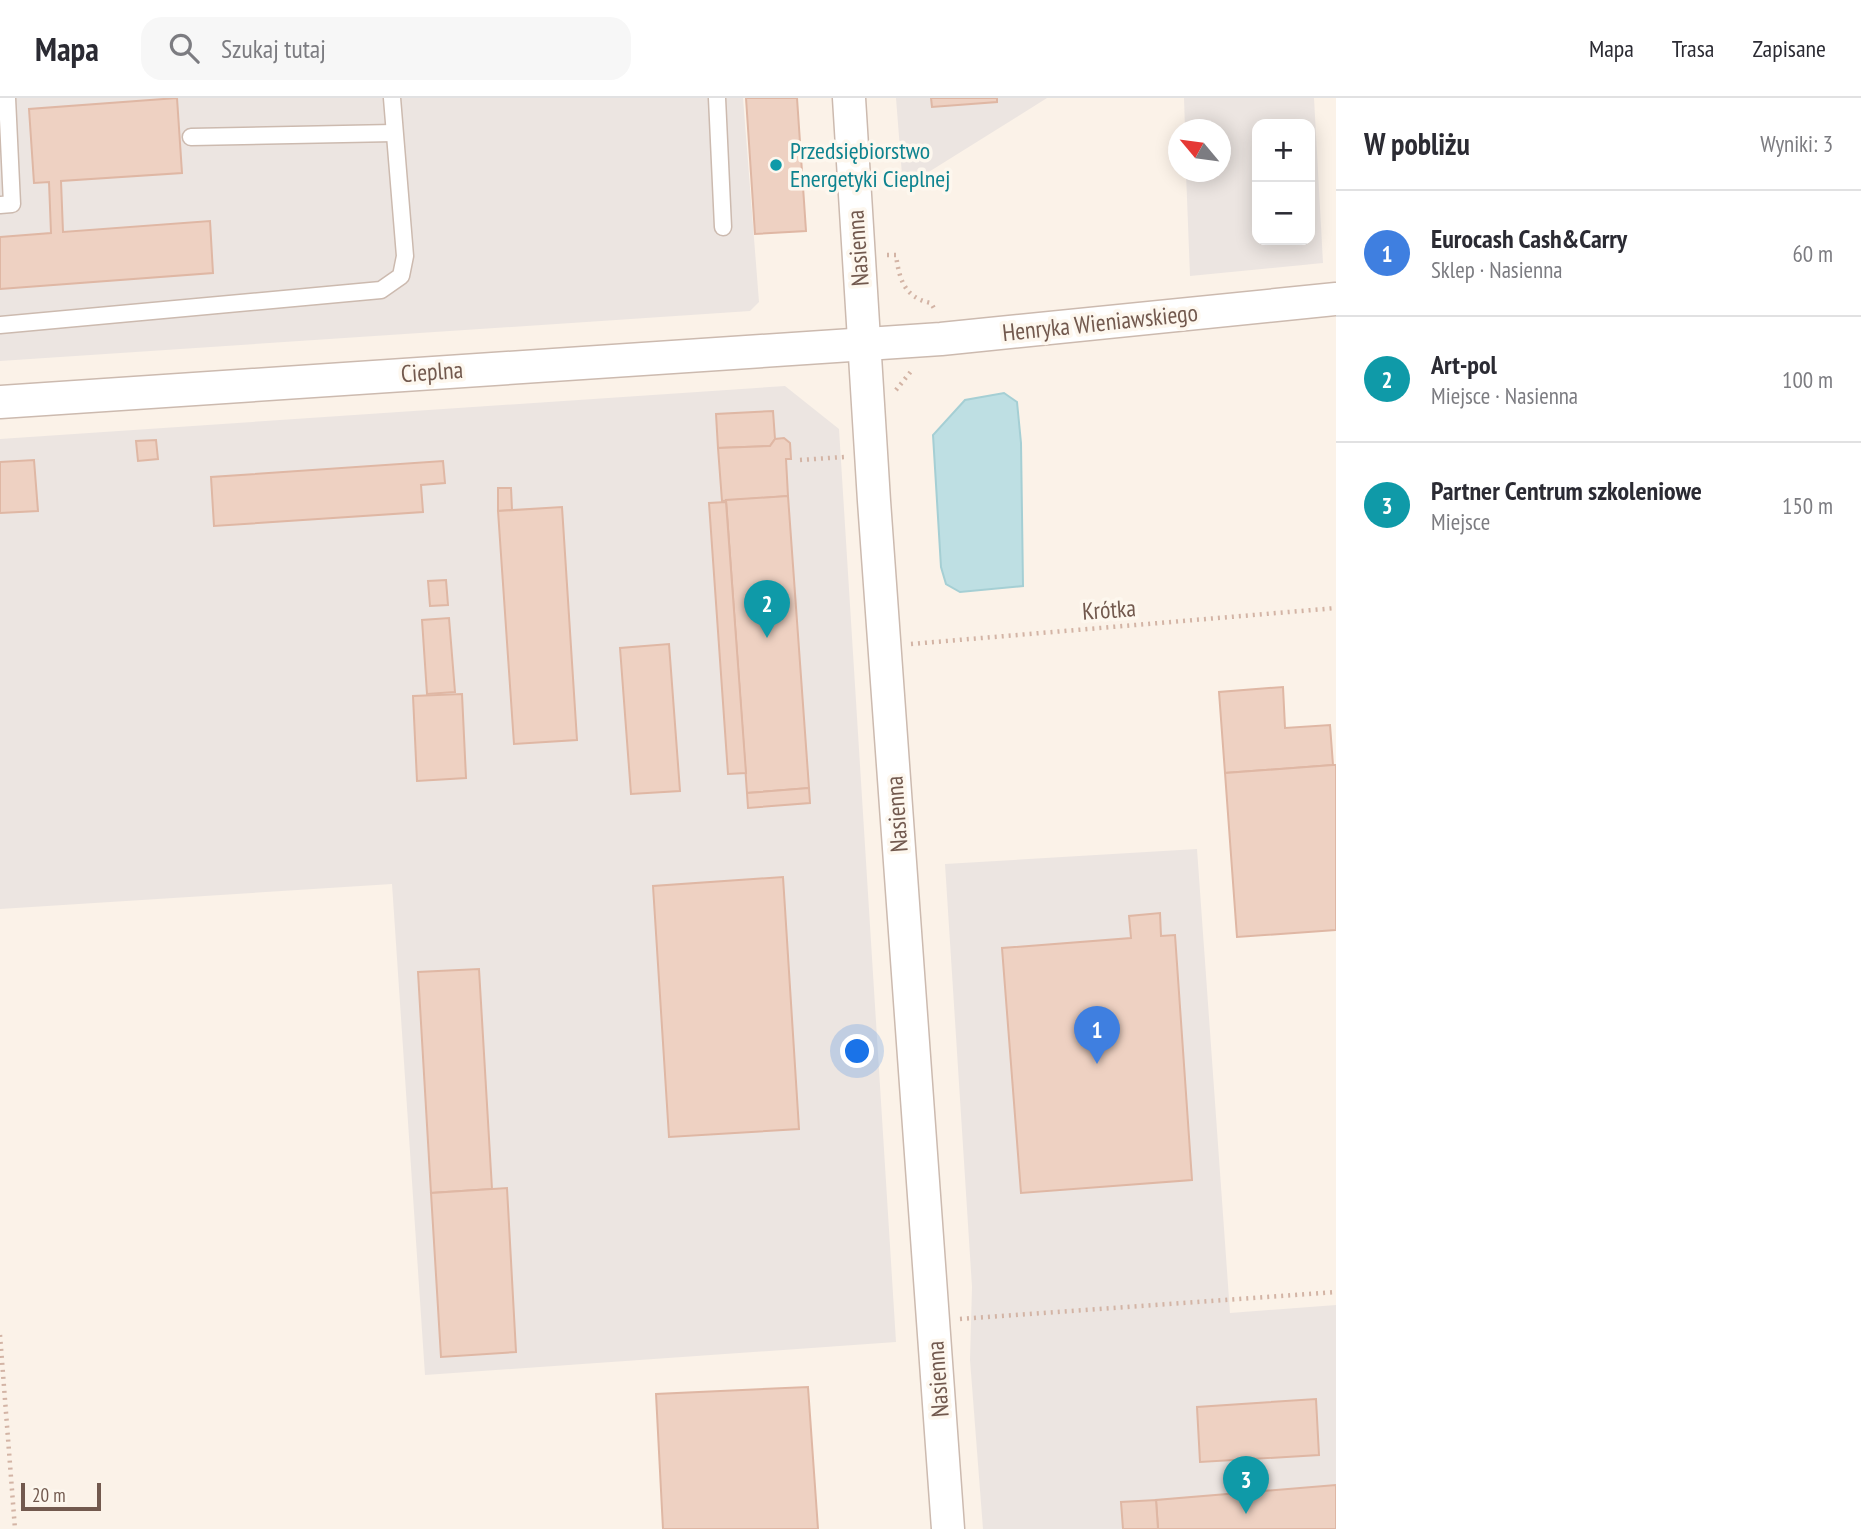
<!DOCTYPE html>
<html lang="pl">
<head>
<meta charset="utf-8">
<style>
  body { margin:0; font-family:"PT Sans Narrow",sans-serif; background:#f7f7f7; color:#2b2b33 }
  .controls { position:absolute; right:21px; top:21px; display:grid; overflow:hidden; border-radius:14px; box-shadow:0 4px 18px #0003 }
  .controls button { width:63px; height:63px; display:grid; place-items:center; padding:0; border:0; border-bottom:2px solid #e1e1e2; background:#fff; color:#2b2b33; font:35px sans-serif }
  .compass { position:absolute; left:1168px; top:21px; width:63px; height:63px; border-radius:50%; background:#fff; box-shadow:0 4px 18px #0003; rotate:299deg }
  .scale { position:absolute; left:21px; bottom:18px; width:80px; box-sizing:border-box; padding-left:7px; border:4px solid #72594e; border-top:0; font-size:19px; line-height:24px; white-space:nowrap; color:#72594e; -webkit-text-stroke:5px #fdf7ee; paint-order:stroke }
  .you { position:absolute; left:858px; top:954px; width:24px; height:24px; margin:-18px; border:5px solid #fff; border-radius:50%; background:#1a73e8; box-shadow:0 0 0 10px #1a73e833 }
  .badge { display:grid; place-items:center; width:46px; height:46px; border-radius:50%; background:#da6e58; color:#fff; font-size:23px; font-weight:700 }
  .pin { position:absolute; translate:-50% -58px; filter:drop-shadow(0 2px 4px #0008) }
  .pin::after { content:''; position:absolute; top:37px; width:24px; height:21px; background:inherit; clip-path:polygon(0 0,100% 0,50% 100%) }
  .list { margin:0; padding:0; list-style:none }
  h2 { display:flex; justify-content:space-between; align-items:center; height:91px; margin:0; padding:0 28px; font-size:30px }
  h2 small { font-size:23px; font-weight:400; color:#7c7c81 }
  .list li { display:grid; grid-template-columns:46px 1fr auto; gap:21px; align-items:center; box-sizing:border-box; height:126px; padding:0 28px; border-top:2px solid #e1e1e2 }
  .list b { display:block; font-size:26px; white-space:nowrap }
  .list p { margin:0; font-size:23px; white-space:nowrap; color:#7c7c81 }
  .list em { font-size:23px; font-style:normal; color:#7c7c81 }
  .icon { flex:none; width:38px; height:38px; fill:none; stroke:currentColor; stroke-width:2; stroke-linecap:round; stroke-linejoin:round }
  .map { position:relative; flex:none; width:1336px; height:1431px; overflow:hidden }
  header { display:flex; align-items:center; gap:42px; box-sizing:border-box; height:98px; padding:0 35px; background:#fff; border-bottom:2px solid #e1e1e2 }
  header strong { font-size:33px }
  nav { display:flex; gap:38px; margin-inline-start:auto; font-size:24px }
  .search { width:490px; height:63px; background:#f7f7f7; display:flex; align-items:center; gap:18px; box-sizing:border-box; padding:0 24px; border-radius:21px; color:#7c7c81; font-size:26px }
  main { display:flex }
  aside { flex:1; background:#fff }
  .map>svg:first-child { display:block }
</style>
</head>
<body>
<header>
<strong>Mapa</strong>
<div class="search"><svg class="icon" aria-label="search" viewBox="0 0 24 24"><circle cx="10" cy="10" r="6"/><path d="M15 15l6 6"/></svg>Szukaj tutaj</div>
<nav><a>Mapa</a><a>Trasa</a><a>Zapisane</a></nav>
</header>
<main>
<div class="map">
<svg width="1336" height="1431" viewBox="0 0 1336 1431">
  <rect width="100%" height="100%" fill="#fbf2e8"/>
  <!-- industrial -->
  <g fill="#ece5e1" fill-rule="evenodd">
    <path d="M0,0h743l16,204 -9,9 -750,50z"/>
    <path d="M896,0h151l-144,90z"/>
    <path d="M1184,0h130l9,165 -133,13 -4,-104h34v-42l-35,-1zM1310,26v116h-53v-116z"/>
    <path d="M785,288l54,43 57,913 -471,33 -33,-491 -392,25v-470z"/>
    <path d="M1197,751l33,464 106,-8v224h-353l-13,-169 2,-73 -27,-423z"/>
  </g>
  <!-- water -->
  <path fill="#bedfe3" stroke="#a5cfd4" stroke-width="2" d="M1004,295l13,9 4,41 2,143 -63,6 -14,-8 -5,-17 -8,-132 32,-35z"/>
  <!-- building -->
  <g fill="#eed1c2" stroke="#dfb7a4" stroke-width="2">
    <path d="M177,0l5,75 -121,8 2,51 147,-11 3,52 -213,16v-52l51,-4 -2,-51 -15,1 -5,-74z"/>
    <path d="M746,0h51l9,133 -51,3z"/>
    <path d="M931,0h66v4l-65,5z"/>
    <path d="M773,313l2,28 -5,7 -52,2 -2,-34z"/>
    <path d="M784,340l6,5 1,16h-5l2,37 -66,5 -4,-53 52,-2 5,-7z"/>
    <path d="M156,342l2,19 -20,2 -2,-20z"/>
    <path d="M34,362l4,51 -38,2v-51z"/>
    <path d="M443,363l2,22 -24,2 2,27 -209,14 -3,-49z"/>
    <path d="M498,390h13l1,22 -14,1z"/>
    <path d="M788,398l21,292 -62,5 -21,-293z"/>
    <path d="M726,404l20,271 -18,1 -19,-271z"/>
    <path d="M562,409l15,233 -63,4 -16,-233z"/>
    <path d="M446,482l2,25 -18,1 -2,-25z"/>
    <path d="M449,520l6,74 -28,2 -5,-74z"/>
    <path d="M669,546l11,147 -49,3 -11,-146z"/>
    <path d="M1283,589l2,41 45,-3 3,40 -108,8 -6,-81z"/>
    <path d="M462,596l4,84 -49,3 -4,-85z"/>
    <path d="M1333,667h3v165l-99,7 -12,-164z"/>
    <path d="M809,690l1,15 -62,5 -1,-15z"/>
    <path d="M783,779l16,252 -130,8 -16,-251z"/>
    <path d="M1160,815l1,23 14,-1 17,245 -171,13 -19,-245 129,-10 -2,-22z"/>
    <path d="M479,871l13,220 -61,4 -13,-221z"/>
    <path d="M507,1090l9,164 -75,5 -10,-164z"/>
    <path d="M808,1289l10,142h-155l-7,-135z"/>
    <path d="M1316,1301l3,56 -119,7 -3,-55z"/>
    <path d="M1336,1387v44h-178l-2,-29z"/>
    <path d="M1156,1402l2,29h-35l-2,-27z"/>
  </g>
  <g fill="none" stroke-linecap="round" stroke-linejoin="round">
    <!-- lane casing -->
    <g stroke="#ccbaaf" stroke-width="19">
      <g id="lane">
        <path d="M717,0l6,129"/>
        <path d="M191,39l203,-4"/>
        <path d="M0,107l12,-1 -5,-106"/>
        <path d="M0,227l381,-35 20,-14 4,-20 -13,-158"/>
      </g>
    </g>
    <!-- street casing -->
    <g stroke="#ccbaaf" stroke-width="35">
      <g id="street">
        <path d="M849,0l25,403 74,1028"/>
        <path d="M0,304l941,-63 395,-40"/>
      </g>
    </g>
    <!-- path -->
    <g stroke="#d3b4a5" stroke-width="4.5" stroke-dasharray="2 5" stroke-linecap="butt">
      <path d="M887,157h9c3,23 8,43 35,48l4,7"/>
      <path d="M896,292l16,-20"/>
      <path d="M800,362l44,-3"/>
      <path d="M911,546l425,-36"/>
      <path d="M960,1221l376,-27"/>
      <path d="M0,1237l15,194"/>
    </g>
    <!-- lane -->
    <use href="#lane" stroke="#fff" stroke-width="16"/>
    <!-- street -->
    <use href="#street" stroke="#fff" stroke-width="32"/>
  </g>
  <!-- markers -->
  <circle fill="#0f9aa8" stroke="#fdf7ee" stroke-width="2.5" cx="776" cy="67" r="7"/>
  <g text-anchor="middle" stroke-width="7" stroke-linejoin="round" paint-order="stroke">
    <!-- culture labels -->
    <g font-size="24" fill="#0d838f" stroke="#fdf7ee" text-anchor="start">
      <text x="790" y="61">Przedsiębiorstwo<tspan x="790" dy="28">Energetyki Cieplnej</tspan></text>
    </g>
    <!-- street labels -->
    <g font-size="24" fill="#72594e" stroke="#fdf7ee">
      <text transform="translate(858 150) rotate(-94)" y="8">Nasienna</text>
      <text transform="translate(1100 225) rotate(-6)" y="8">Henryka Wieniawskiego</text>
      <text transform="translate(432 274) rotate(-4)" y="8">Cieplna</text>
      <text transform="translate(1109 512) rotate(-4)" y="8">Krótka</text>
      <text transform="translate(897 716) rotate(-94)" y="8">Nasienna</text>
      <text transform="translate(938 1281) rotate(-94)" y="8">Nasienna</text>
    </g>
  </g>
</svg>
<div class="controls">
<button>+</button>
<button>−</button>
</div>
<svg class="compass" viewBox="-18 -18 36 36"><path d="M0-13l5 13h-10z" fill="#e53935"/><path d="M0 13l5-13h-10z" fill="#7c7c81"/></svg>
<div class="scale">20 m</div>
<div class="you"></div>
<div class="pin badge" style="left:1097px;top:966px;background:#3f7fe0">1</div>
<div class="pin badge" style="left:767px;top:540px;background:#0f9aa8">2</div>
<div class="pin badge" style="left:1246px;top:1416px;background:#0f9aa8">3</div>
</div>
<aside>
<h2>W pobliżu<small>Wyniki: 3</small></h2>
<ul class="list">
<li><span class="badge" style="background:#3f7fe0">1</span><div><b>Eurocash Cash&amp;Carry</b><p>Sklep · Nasienna</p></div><em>60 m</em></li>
<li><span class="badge" style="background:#0f9aa8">2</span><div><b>Art-pol</b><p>Miejsce · Nasienna</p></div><em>100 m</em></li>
<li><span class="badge" style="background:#0f9aa8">3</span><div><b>Partner Centrum szkoleniowe</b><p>Miejsce</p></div><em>150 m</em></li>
</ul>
</aside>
</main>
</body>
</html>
